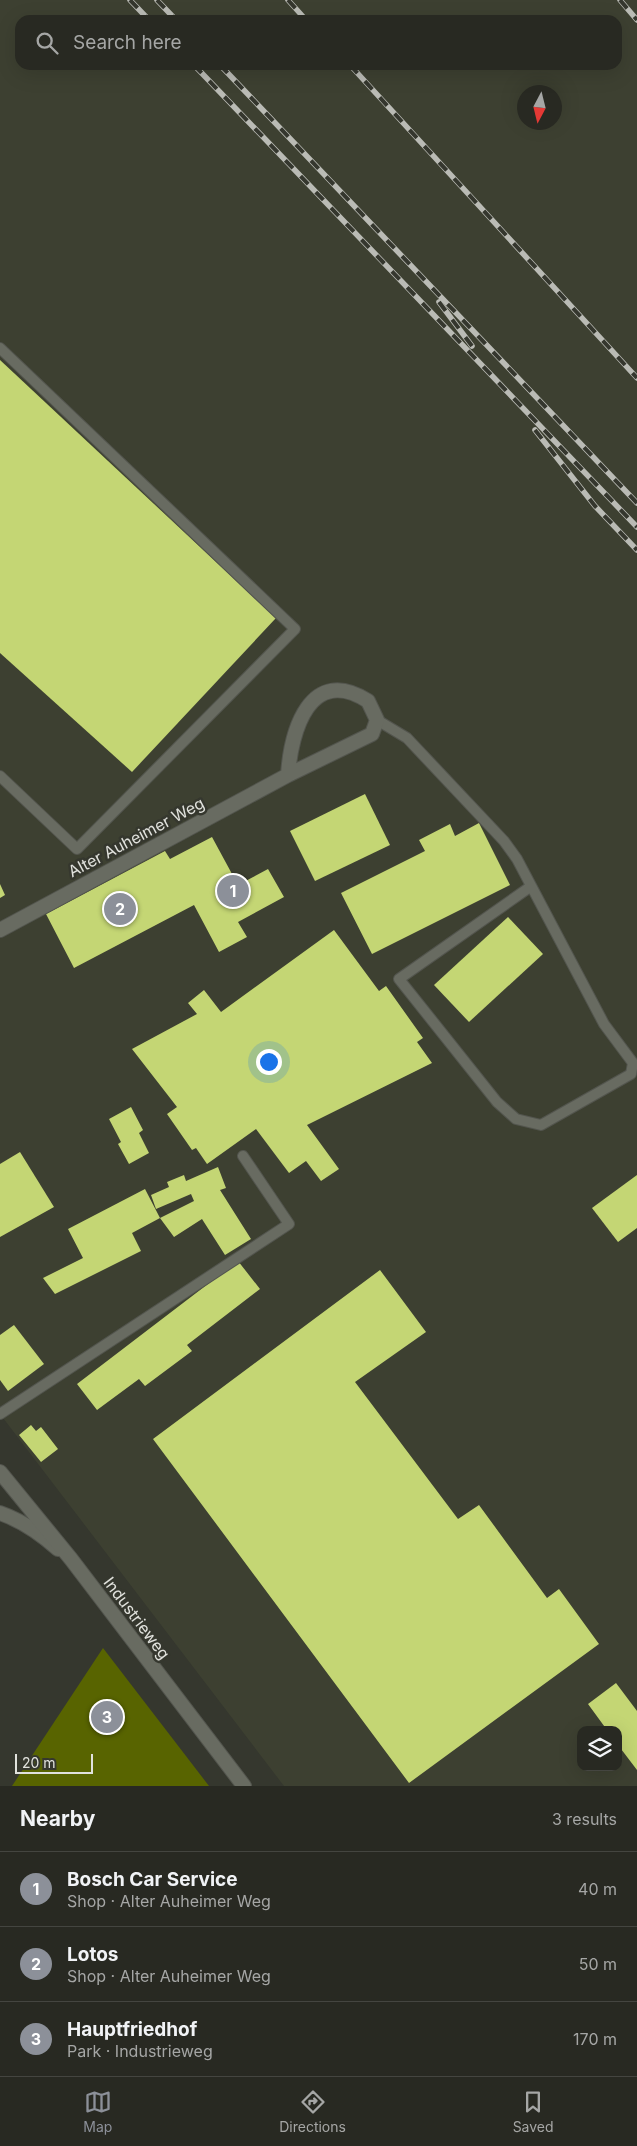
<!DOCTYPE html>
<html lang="en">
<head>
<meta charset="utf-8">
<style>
  body { margin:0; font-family:Inter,sans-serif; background:#30312a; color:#f1f3f6 }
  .controls { position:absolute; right:15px; bottom:15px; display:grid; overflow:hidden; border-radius:10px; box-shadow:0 5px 20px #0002 }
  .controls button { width:45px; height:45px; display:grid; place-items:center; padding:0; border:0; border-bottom:1px solid #444540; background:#282922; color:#f1f3f6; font:25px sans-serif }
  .compass { position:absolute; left:517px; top:85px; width:45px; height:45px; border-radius:50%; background:#282922; box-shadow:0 5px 20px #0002; rotate:187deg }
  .scale { position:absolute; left:15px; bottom:12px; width:78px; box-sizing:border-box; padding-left:5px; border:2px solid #e1e2dd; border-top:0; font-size:14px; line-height:18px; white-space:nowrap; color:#e1e2dd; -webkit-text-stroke:4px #35372e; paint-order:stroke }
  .you { position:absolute; left:268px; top:1061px; width:18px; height:18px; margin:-12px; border:4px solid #fff; border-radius:50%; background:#1a73e8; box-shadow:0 0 0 8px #1a73e833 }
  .badge { display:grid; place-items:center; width:32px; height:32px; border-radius:50%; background:#8c9099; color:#fff; font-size:16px; font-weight:700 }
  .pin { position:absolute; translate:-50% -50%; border:2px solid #fff; box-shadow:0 1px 5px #0006 }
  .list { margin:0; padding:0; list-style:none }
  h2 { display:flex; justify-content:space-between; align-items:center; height:65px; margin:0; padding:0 20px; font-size:21px }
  h2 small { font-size:16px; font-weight:400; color:#a5a6a5 }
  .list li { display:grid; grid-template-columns:32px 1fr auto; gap:15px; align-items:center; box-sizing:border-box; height:75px; padding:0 20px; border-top:1px solid #444540 }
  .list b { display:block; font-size:19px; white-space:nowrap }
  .list p { margin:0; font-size:16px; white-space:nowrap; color:#a5a6a5 }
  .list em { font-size:16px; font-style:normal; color:#a5a6a5 }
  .icon { flex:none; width:28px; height:28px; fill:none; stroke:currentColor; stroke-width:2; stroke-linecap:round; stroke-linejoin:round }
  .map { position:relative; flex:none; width:637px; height:1786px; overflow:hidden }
  .search { position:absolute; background:#282922; box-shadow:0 5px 20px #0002; left:15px; right:15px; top:15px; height:55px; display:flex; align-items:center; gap:12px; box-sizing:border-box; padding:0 18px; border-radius:15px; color:#a5a6a5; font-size:19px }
  .sheet { height:290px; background:#282922 }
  nav { display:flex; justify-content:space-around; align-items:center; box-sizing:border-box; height:70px; border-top:1px solid #444540; background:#282922; font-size:14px; color:#a5a6a5 }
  nav a { display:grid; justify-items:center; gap:2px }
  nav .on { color:#8c9099 }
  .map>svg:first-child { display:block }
</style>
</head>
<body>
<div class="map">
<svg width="637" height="1786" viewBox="0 0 637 1786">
  <rect width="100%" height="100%" fill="#35372e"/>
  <!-- built -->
  <path fill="#3d4031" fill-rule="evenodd" d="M0,0h637v1786h-353l-284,-372zM20,20h597v45h-597zM524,92h30v30h-30zM581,1730h37v37h-37z"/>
  <!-- green -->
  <path fill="#586400" d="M103,1648l106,138h-197z"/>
  <!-- building -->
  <g fill="#c4d674">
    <path d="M0,360l276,258 -144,154 -132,-119z"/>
    <path d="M365,794l25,51 -75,36 -25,-50z"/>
    <path d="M479,823l31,62 -138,69 -31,-61 84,-42 -6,-11 31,-16 5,12z"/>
    <path d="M212,837l26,48 30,-16 16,28 -46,25 9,15 -28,15 -25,-47 -120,63 -28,-54 119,-63 5,8z"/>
    <path d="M0,884l5,11 -5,3z"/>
    <path d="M508,917l35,37 -74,68 -35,-37z"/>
    <path d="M334,930l45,61 7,-5 37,52 -6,4 15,21 -125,62 32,44 -18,12 -15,-20 -17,12 -33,-44 -49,35 -11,-16 -4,2 -25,-36 10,-7 -45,-58 65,-35 -9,-11 16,-13 17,22z"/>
    <path d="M131,1107l12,23 -4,3 10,20 -20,11 -11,-20 3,-2 -12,-23z"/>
    <path d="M20,1152l34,55 -54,30v-73z"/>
    <path d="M218,1167l8,21 -6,2 31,49 -26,16 -23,-36 -28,18 -14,-19 -28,15 9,18 -86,43 -12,-16 40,-20 -15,-29 77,-40 15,29 34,-17 -3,-7 -35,15 -5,-14 18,-8 -2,-5 17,-7 2,6z"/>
    <path d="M637,1175v53l-19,14 -26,-34z"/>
    <path d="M238,1261l22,28 -73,56 5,6 -47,35 -6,-7 -42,31 -20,-26z"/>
    <path d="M380,1270l46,62 -71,50 103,137 21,-14 68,93 12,-9 40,55 -190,139 -256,-344z"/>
    <path d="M14,1325l30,39 -36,27 -8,-11v-45z"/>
    <path d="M31,1425l5,6 5,-4 17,22 -17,13 -22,-27z"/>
    <path d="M616,1683l21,28v59l-19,-25v-15h-11l-19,-26z"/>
  </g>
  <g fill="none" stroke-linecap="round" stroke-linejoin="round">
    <!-- service casing -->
    <g stroke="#53554e" stroke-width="12">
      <g id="service">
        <path d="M0,348l295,281 -218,220 -77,-73"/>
        <path d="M377,720l30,18 97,103 13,18 87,165 29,39 -2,11 -90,51 -25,-6 -19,-17 -98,-123 131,-92"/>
        <path d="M0,1414l289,-190 -46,-68"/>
      </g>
    </g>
    <!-- minor casing -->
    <g stroke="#53554e" stroke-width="16">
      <g id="minor">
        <path d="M0,930l288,-155 84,-41 5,-14 -9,-19c-58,-37 -77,30 -80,74"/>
        <path d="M0,1513c23,8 40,20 58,36"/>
      </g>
    </g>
    <!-- tertiary casing -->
    <g stroke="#53554e" stroke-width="16">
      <path id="tertiary" d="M0,1472l71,87 173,227"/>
    </g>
    <!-- service -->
    <use href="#service" stroke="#686b61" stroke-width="10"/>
    <!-- minor -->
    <use href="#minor" stroke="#686b61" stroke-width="14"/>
    <!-- tertiary -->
    <use href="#tertiary" stroke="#686b61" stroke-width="14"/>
    <!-- rail casing -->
    <g stroke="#babbb5" stroke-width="5.5">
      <g id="rail">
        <path d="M130,0l19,20"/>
        <path d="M157,0l19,20"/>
        <path d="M288,0l18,20"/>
        <path d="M620,0l17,20"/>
        <path d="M194,65l443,462"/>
        <path d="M220,65l417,438"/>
        <path d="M350,65l287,313"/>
        <path d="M439,302l33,44"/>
        <path d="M535,430l60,76 42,44"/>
      </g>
    </g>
    <!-- rail -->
    <use href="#rail" stroke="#35372e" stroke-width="4" stroke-dasharray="11" stroke-linecap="butt"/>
  </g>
  <g text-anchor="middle" stroke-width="5" stroke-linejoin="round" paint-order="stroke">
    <!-- street labels -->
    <g font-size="16" fill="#e1e2dd" stroke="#35372e">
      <text transform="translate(136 837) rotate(-28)" y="6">Alter Auheimer Weg</text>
      <text transform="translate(137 1618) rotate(53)" y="6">Industrieweg</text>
    </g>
  </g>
</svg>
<div class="controls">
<button><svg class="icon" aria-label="layers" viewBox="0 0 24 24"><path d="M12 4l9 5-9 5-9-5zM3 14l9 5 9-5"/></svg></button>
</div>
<svg class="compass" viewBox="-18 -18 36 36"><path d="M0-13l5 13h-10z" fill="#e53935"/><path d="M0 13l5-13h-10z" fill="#a5a6a5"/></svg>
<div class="scale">20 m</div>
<div class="you"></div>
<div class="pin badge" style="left:233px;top:891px">1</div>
<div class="pin badge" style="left:120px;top:909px">2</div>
<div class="pin badge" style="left:107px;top:1717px">3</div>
<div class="search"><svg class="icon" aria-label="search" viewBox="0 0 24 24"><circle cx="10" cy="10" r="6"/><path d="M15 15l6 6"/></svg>Search here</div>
</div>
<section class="sheet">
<h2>Nearby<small>3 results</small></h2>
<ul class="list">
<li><span class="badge">1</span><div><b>Bosch Car Service</b><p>Shop · Alter Auheimer Weg</p></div><em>40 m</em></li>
<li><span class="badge">2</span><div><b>Lotos</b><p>Shop · Alter Auheimer Weg</p></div><em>50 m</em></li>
<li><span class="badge">3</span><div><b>Hauptfriedhof</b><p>Park · Industrieweg</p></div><em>170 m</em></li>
</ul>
</section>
<nav>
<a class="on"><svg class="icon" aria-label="map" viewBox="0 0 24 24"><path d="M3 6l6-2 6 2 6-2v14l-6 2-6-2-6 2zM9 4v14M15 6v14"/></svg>Map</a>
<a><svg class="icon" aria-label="directions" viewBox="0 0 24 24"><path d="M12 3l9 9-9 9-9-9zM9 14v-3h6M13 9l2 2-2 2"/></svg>Directions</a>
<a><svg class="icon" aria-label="saved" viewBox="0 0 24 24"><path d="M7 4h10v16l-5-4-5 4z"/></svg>Saved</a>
</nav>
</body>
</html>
